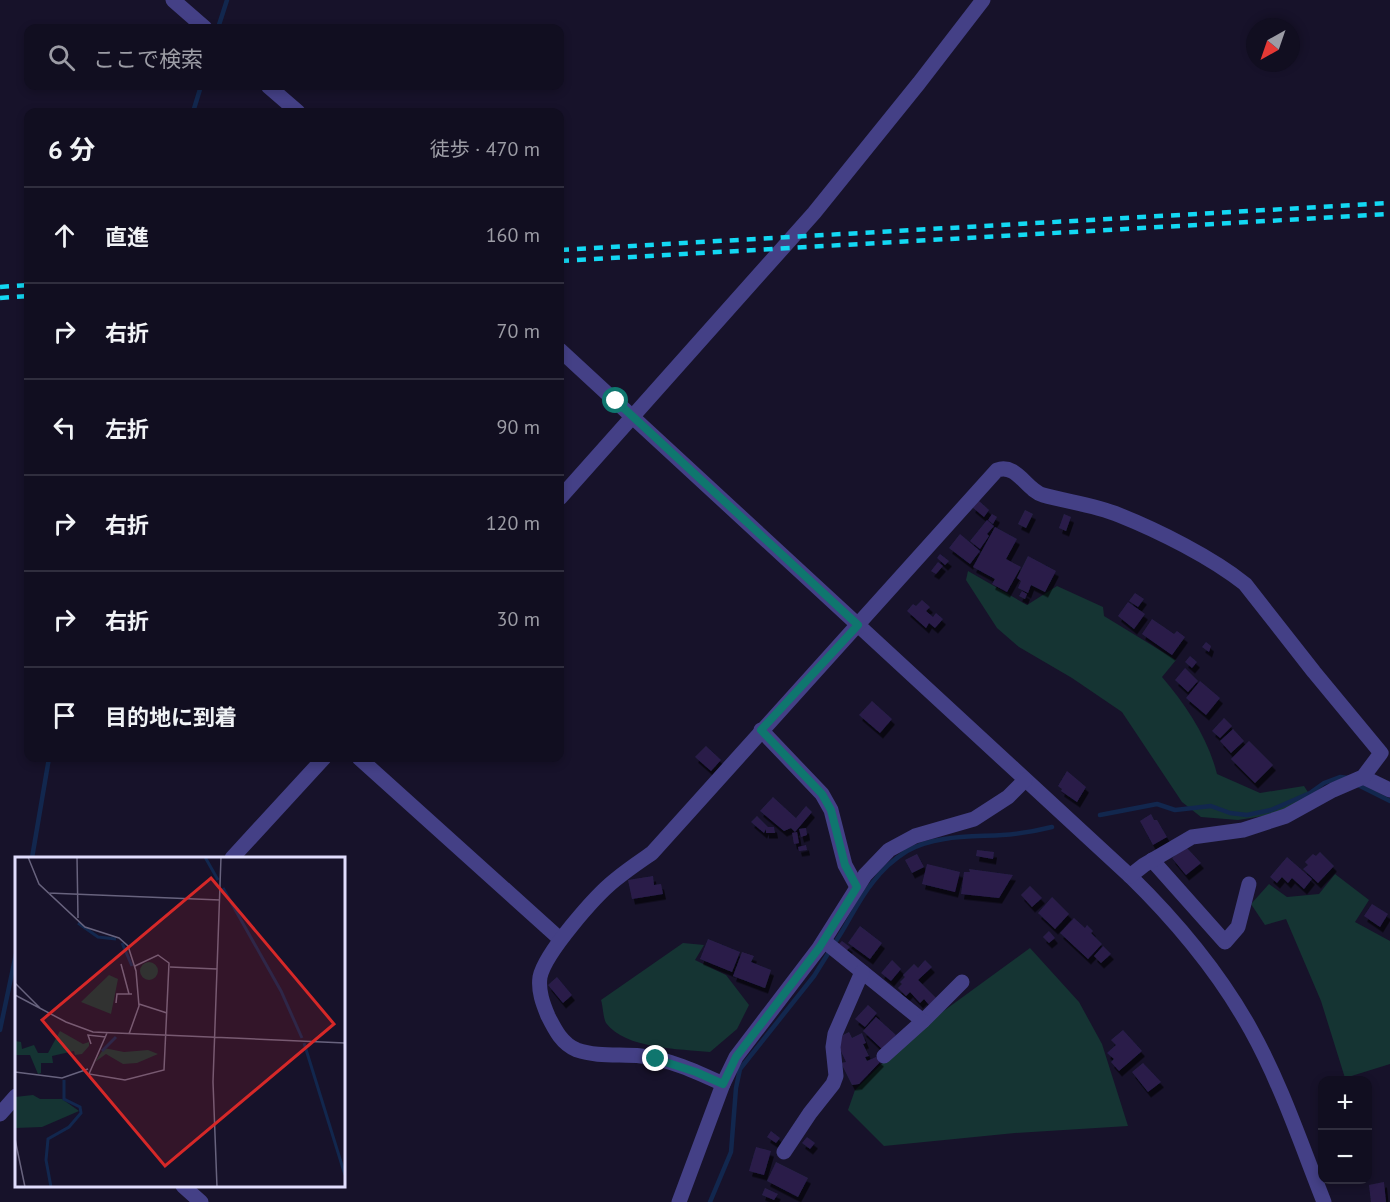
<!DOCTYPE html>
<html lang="ja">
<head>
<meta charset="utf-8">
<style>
  body { margin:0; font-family:"PT Sans","Noto Sans JP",sans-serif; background:#1a1729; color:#f1f3f6 }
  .controls { position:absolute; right:18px; bottom:18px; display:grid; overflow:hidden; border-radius:12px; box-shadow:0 3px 9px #0003 }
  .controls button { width:54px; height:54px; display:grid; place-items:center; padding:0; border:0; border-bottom:2px solid #302e3e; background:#110e20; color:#f1f3f6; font:30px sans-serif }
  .compass { position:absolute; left:1246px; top:18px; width:54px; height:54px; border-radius:50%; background:#110e20; box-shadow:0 3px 9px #0003; rotate:220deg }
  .stop { position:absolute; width:18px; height:18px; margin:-14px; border:4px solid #0f766e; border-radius:50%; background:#fff }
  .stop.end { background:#0f766e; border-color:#fff; box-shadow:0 2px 6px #0008 }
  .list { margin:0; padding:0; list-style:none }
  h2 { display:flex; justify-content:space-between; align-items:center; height:78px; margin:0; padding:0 24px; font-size:26px }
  h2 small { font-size:20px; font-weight:400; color:#9c9ca5 }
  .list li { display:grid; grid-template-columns:39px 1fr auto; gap:18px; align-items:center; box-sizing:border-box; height:96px; padding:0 24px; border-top:2px solid #302e3e }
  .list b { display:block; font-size:22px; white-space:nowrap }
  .list em { font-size:20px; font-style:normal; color:#9c9ca5 }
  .icon { flex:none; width:33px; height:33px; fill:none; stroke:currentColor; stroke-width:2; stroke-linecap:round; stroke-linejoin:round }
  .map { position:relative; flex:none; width:1390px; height:1202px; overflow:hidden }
  .search { position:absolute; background:#110e20; box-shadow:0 3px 9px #0003; left:24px; top:24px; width:540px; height:66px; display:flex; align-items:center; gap:15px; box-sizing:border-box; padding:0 21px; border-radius:12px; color:#9c9ca5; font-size:22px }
  .panel { position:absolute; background:#110e20; box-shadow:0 3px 9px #0003; left:24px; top:108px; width:540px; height:654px; border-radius:12px }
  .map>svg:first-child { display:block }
</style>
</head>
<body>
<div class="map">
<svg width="1390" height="1202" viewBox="0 0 1390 1202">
  <defs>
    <filter id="shadow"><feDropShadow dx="3" dy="5.5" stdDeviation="0" flood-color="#0009"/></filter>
  </defs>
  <rect width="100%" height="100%" fill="#17122a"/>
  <!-- green -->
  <g fill="#153433">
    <path d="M968,571l59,34 30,-19 46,21 1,9 72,44 -14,17c24,28 46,61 55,97l43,19 44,-7 7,11 -36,17 -37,6 -37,-3 -19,-15 -60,-90 -50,-34 -53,-31 -22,-19 -31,-48z"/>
    <path d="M1335,874l34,26 -14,22 35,19v123l-45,14 -24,-77 -35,-82 -21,6 -14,-21 18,-20 18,13 32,-3z"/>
    <path d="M683,943l21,2 -9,15 31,15 23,30 -12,24 -27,23c-30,-3 -85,-3 -104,-29 -3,-6 -3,-17 -5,-23z"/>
    <path d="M1030,948l49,54 23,42 26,82 -113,7 -131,13 -36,-36 7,-20 57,-56z"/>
  </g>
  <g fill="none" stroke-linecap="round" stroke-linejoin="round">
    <!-- stream -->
    <g stroke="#12274e" stroke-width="4.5">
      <path d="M218,28l9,-28"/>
      <path d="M193,112l8,-26"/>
      <path d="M1360,786l30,15"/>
      <path d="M1100,815l57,-11 18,6 36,-4 19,7 17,2 24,-5 39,-17 14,-10 16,-6 9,1"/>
      <path d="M32,858l17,-100"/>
      <path d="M836,941c13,-19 22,-41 37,-59 9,-12 21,-23 34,-31 28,-16 64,-14 95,-16 17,-1 34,-4 50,-8"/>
      <path d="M0,1030l16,-76"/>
      <path d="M710,1202l21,-50 5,-64 4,-19 74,-93 15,-24"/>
    </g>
  </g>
  <!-- building -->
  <g fill="#291f4a" filter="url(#shadow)">
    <path d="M978,500l11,10 -5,7 -12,-10z"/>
    <path d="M1025,510l8,4 -7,14 -8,-4z"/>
    <path d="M992,514l5,3 -4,7 -5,-4z"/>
    <path d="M1064,514l7,3 -5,14 -7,-3z"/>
    <path d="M987,520l7,6 -7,8 2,2 -9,13 -10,-8z"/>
    <path d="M995,527l22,12 -11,20 15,8 -14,25 -15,-8 3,-5 -22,-12z"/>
    <path d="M960,534l20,17 -10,13 -21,-16z"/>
    <path d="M940,554l9,7 -4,4 -8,-7z"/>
    <path d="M1028,556l28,15 -11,21 -14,-7 -3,8 -10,-5 3,-7 -4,-3z"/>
    <path d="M938,562l5,4 -7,8 -5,-3z"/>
    <path d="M1022,591l5,3 -2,5 -6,-3z"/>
    <path d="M1135,593l9,6 -6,8 -9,-6z"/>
    <path d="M922,600l8,7 -4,4 7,6 3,-4 7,6 -8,9 -6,-5 -3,5 -19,-17 6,-7 3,2z"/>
    <path d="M1128,602l17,12 -11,15 -16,-13z"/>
    <path d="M1152,619l22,15 3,-3 8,6 -13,18 -30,-21z"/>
    <path d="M1206,642l5,4 -2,6 -7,-5z"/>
    <path d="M1190,656l7,6 -5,6 -7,-6z"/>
    <path d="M1185,668l13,13 -10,11 -13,-12z"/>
    <path d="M1200,681l20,17 -14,17 -20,-17z"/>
    <path d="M872,701l20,18 -12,14 -21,-18z"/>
    <path d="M1224,718l8,8 -12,12 -8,-7z"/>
    <path d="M1233,729l11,12 -13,12 -11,-12z"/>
    <path d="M1249,741l24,24 -18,18 -24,-24z"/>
    <path d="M706,746l15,14 -10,11 -16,-14z"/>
    <path d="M1067,771l19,16 -9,15 -16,-11 1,-2 -4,-3z"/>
    <path d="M773,797l25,23 -2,-2 10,-12 6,6 -17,20 -4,-4 -7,3 -24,-20z"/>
    <path d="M1151,814l3,6h3l10,17 -14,8 -13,-24z"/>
    <path d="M757,816l11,11h6l1,6h-9v-4l-2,4 -13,-11z"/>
    <path d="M806,828l1,7 -6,2 -2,-8z"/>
    <path d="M797,832l2,11 -5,1 -2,-11z"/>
    <path d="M806,845l1,5 -8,1 -1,-4z"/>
    <path d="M1186,847l15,16 -15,12 -14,-17z"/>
    <path d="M977,850l17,2 -1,7 -17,-3z"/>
    <path d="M1320,852l14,14 -16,17 -15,-14 5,-4 -3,-3 8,-8 3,2z"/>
    <path d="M917,854l7,13 -12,6 -7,-13z"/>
    <path d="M1287,857l25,22 -8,10 -12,-11 -4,5 -6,-6 -5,6 -7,-6z"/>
    <path d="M927,864l33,8 -5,20 -33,-8z"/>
    <path d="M969,869l44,6 -14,23 -38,-4 3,-22h6z"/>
    <path d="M653,876l1,9 7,-1 2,10 -31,5 -4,-19z"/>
    <path d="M1030,886l12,12 -10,9 -11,-12z"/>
    <path d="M1052,897l17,17 -14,15 -17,-16z"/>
    <path d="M1372,904l16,10 -8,13 -16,-11z"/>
    <path d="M1074,918l11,10 2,-3 6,6 -2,2 11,11 -14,15 -28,-26z"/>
    <path d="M860,926l22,17 -12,16 -22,-16z"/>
    <path d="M1049,931l6,7 -6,5 -6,-6z"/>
    <path d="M708,939l32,13 -8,20 -32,-13z"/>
    <path d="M842,941l8,6 -5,5 -6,-8z"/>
    <path d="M1103,946l8,8 -10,9 -7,-7z"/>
    <path d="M742,952l12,4 -3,6 20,8 -6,18 -32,-12z"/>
    <path d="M892,960l9,9 -10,12 -10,-8z"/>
    <path d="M925,960l7,7 -14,13 18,18 -7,7 -5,-6 -4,4 -10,-11 -4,4 -8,-8 4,-4 -2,-2 5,-5 -2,-2 11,-11 4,4z"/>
    <path d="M557,977l15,18 -9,8 -15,-18z"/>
    <path d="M868,1005l9,8 -12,14 -10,-8z"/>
    <path d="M876,1017l20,18 -13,15 -20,-19z"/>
    <path d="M1123,1030l19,21 -23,20 -8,-9 3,-3 -7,-6 9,-8 -5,-5z"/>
    <path d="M849,1032l3,6 10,-5 4,10 -3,1 6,12 -4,1 2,4 9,-4 5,4 -22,23 -7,1 -11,-22 5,-1 -7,-15 2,-11z"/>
    <path d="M1143,1063l18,19 -13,10 -16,-20z"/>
    <path d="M771,1131l9,7 -4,5 -9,-6z"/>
    <path d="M807,1137l8,6 -5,6 -8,-6z"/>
    <path d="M756,1147l15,4 -7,24 -15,-4z"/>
    <path d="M776,1162l32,16 -10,19 -31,-16z"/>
    <path d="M1384,1182l2,20h-15l-2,-17z"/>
    <path d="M765,1188l13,6 -4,6 -12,-5z"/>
  </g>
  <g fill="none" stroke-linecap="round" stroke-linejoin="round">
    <!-- minor -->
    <g stroke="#444086" stroke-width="15">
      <path d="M173,0l32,28"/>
      <path d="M268,86l30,26"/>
      <path d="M560,350l570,526c47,46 89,96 121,154 30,54 50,114 73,172"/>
      <path d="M560,498l254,-285 105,-130 64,-83"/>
      <path d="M761,730l61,64 9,16 14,55 12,22"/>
      <path d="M359,758l201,181"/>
      <path d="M1363,777l27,13"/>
      <path d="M232,858l92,-100"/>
      <path d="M1152,860l73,82 13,-15 11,-43"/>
      <path d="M824,941l99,80 39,-39"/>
      <path d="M884,1056l39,-35"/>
      <path d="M723,1084c-26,-12 -54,-25 -82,-28 -21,-2 -44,1 -64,-6 -15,-6 -22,-20 -29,-34 -5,-12 -10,-25 -8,-39 5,-24 55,-81 75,-97 12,-10 24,-18 37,-27l345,-383c20,-7 29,20 46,25 25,7 52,10 76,20 40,16 92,42 126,69l69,88 67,81 -18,24 -30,13 -47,26 -43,14 -51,7 -48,28 -14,11"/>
      <path d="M0,1114l16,-18"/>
      <path d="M784,1152l26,-39 23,-29 3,-8 -3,-29 2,-13 27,-62"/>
      <path d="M183,1186l18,16"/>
      <path d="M679,1202l44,-118 13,-27 83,-109 46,-73 24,-25 26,-14 59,-17 34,-22 17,-17"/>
    </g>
    <!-- rail -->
    <g stroke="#13d8f3" stroke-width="4.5" stroke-dasharray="9 8" stroke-linecap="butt">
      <path d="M560,250l830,-47"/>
      <path d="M560,261l830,-47"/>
      <path d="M0,287l28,-2"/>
      <path d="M0,298l28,-2"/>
    </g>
  </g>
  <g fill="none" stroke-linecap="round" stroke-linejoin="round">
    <!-- route -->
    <path stroke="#0f766e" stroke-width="8" d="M616,401l242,224 -97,105 61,64 9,16 14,55 12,22 -38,61 -83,109 -13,27 -27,-12 -40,-13"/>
  </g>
  <!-- overview -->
  <g transform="translate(15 857)">
    <rect width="330" height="330" fill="#17122a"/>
    <path d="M125 114a9 9 0 1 1 18 0a9 9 0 1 1-18 0ZM94,118l9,4 -7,35 -30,-12zM45,174l23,13 6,-2v4l-7,8 -7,1 -1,-4 -22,5 1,7h-12v10l-3,1 -8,-19h-15v-14l6,1 1,7 12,-4 4,8h10zM89,191l20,4 24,-2 10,4 -21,9 -14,1 -17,-10 -11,8zM18,238l7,4h22l17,12 -37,16 -27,1v-31z" fill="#153433"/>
    <path fill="none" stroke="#12274e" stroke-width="3" d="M190,0l13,23M208,31l58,103 21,47M63,66l20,14 18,2M107,86l10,23M289,186l41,132M87,194l14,-14M36,330l-5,-27 2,-21 21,-12 12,-14 -1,-6 -16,-8v-19"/>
    <path fill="none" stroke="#68637e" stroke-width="1.5" d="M13,0l11,27 46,43 34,11 9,8 8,25 3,35 -10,28M62,0l1,61M33,36l172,7M106,107l8,30M155,110l47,2M0,126l25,25M0,138l51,27 27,10 252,11M101,146l1,-9h15M124,147l28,9M92,176l-18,41 36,6 39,-10 5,-107 -11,-8 -23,11M76,187l-3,-9 18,2M0,205v25M0,215l47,6 26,-9M0,282l10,48M202,330l-4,-105 8,-225"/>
    <path fill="#d62828" fill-opacity="0.15" stroke="#d62828" stroke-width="3" d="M196,21l123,146 -169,142 -123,-146z"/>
    <rect width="330" height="330" fill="none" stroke="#e1ddfd" stroke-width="3"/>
  </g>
</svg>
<div class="controls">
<button>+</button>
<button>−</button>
</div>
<svg class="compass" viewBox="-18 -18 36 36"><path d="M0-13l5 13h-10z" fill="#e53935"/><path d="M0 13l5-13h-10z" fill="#9c9ca5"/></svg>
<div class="stop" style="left:616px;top:401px"></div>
<div class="stop end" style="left:656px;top:1059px"></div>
<div class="search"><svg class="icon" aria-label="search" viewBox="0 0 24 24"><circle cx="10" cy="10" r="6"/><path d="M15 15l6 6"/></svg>ここで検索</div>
<section class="panel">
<h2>6 分<small>徒歩 · 470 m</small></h2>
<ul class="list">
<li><svg class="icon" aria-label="ahead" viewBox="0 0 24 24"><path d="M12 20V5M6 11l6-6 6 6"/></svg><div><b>直進</b></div><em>160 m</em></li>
<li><svg class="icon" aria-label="right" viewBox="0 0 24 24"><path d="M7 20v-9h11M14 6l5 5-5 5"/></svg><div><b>右折</b></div><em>70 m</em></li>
<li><svg class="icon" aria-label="left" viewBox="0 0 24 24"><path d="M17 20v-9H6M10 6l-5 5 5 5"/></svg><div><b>左折</b></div><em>90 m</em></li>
<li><svg class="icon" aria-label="right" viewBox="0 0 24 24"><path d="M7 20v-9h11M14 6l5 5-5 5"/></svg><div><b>右折</b></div><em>120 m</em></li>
<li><svg class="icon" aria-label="right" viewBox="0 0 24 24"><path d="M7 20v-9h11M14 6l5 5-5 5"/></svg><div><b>右折</b></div><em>30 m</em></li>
<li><svg class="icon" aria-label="arrive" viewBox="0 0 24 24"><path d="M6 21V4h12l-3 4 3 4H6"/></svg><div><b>目的地に到着</b></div></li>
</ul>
</section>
</div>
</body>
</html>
